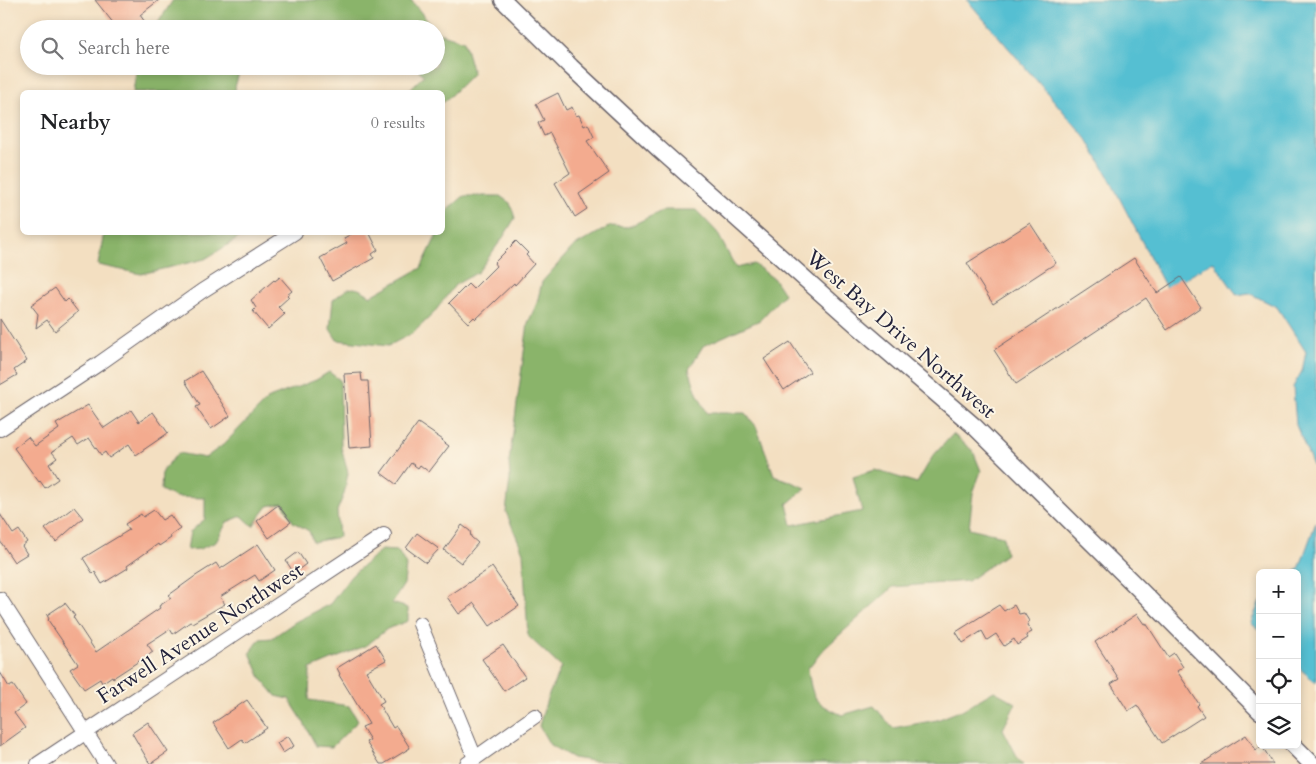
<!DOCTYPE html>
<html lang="en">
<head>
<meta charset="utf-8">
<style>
  body { margin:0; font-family:Cardo,serif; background:#f6f6f6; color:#202124 }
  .controls { position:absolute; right:15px; bottom:15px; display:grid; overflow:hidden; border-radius:8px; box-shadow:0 2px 8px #0003 }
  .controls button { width:45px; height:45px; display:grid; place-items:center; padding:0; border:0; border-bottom:1px solid #e0e0e0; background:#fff; color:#202124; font:25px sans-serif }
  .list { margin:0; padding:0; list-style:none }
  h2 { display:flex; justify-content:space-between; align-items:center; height:65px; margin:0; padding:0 20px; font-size:21px }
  h2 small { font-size:16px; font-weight:400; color:#757577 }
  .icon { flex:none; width:28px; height:28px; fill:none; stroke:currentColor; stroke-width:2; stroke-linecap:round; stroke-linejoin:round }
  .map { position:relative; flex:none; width:1316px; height:764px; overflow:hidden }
  .search { position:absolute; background:#fff; box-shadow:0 2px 8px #0003; left:20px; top:20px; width:425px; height:55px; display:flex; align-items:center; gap:12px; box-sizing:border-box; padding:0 18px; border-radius:28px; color:#757577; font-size:19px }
  .panel { position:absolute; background:#fff; box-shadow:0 2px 8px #0003; left:20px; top:90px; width:425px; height:145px; border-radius:8px }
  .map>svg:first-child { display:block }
</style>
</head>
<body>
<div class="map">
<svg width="1316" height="764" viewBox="0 0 1316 764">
  <rect width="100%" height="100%" fill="#fcf5e5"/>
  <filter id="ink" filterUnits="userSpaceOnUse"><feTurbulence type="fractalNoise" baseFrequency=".02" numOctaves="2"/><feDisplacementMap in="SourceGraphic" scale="10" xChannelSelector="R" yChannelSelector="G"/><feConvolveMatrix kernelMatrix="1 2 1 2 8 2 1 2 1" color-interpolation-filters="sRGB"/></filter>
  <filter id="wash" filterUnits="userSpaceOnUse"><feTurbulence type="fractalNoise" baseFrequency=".0096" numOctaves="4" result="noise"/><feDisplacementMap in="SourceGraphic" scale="20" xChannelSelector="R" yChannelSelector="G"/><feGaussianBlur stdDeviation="1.12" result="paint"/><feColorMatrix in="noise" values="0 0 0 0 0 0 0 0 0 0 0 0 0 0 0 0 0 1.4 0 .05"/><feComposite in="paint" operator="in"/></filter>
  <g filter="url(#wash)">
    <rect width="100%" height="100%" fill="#f3dfc1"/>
    <!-- forest -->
    <g fill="#8ab46b" stroke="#566b53">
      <path d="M173,0h238l23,29h-280z"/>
      <path d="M436,32l28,9 9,32 -30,30 -1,-11h-35l17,-17 -10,-9h22z"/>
      <path d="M137,66h104l-6,21 1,5h-103z"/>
      <path d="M464,196h36l10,7 5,15 -11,18 -26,36 -23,13 -22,29 -20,19 -25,13 -51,-6 -7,-11 3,-29c17,-14 20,-16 38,-4l50,-28 17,-35 4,-1c0,-20 7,-23 22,-36z"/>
      <path d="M664,210h32l21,22 19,36 18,-4 20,15 10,15 -24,26 -57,26 -14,23 8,24 10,20h38l11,13 18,49 32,13 -19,16 5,21 70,-14 -9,-34 22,-7 42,13 16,-27 20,-22 20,17 8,20 -8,22 -4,35 34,8 3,18 -38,27 -75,6 -68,61 -17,20c4,31 6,34 34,47l32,-9 19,22 44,-8 25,-10 32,-19 22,12 -13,26 15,29 6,6h-401v-2l-31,-1 -19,-3 -23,-13 -11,-19 8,-27 14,-32 -33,-31 -5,-84 -17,-40 4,-33 -1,-17 19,-139 9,-20 5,-21 31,-35 37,-21 18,1z"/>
      <path d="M104,232h143v1l-42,26 -64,15 -43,-9z"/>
      <path d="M329,372l11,8 1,67 7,26 -4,21 -7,17 2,26 -26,5 -4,-11 -16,-9 -10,-19 -15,3 -15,20 -11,-10 -15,6 -11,20 -16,7 -13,1 3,-18 15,-13v-21l-30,-1 -14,-7 1,-19 16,-18 27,5 18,-13 46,-47 47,-18z"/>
      <path d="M381,550l17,1 8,14 -2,19 -12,19 16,5v13l-21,8 -20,16 -57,24 -1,31 40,6 9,15 -26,26 -16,-1 -13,-25 -14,-22 -13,-3 -15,-18 -11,-25 10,-14 12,-1 23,-16 35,-18 21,-28z"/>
    </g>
    <!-- water -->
    <g fill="#55bfd2" stroke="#3c7086">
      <path d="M967,0h349v473l-20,-48 -3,-38 9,-16 4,-19 -29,-45 -28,-14 -12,2 -24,-34 -46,29 -59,-114 -21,-37z"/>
      <path d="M1316,522v161l-19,-17v-93h-4l6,-4z"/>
      <path d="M1260,601v30l-9,-8z"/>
    </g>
    <g id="blocks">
      <!-- building -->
      <g fill="#f3ab8f">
        <path d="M95,0h64l-19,15 10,14h-32z"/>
        <path d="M558,93l8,17 6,-3 4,9 3,-1 5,11 4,-2 6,13 -7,4 22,32 -30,21 8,15 -12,8 -20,-34 15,-10 -20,-40 -6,3 -6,-13 6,-3 -8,-16z"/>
        <path d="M1030,223l26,40 -63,41 -26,-41z"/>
        <path d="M355,232h14l9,18 -6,4 2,4 -42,23 -12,-23 27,-15 -3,-5z"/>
        <path d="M516,241l12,12 -2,2 8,9 -19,21 -1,-2 -38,36 -2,-2 -6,6 -19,-20 19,-19 5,5 23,-23 -2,-3z"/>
        <path d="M1134,258l23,35 24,-16 20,30 -34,23 -21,-32 -130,86 -22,-34z"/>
        <path d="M280,277l12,14 -5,4 2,2 -11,10 7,7 -17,15 -15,-18 3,-3 -5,-8 23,-20 1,1z"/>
        <path d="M55,288l10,14 3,-3 10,13 -23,19 -8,-11 -11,8 2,-14 -7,-9z"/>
        <path d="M0,319l27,42 -13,9 3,5 -17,10z"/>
        <path d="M790,342l20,30 -26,18 -20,-31z"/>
        <path d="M201,371l29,45 -19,13 -15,-22 4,-2 -15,-24z"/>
        <path d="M361,373l1,8h6l4,65 -23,2 -5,-74z"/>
        <path d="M88,405l16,23 27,-18 8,12 14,-10 15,21 -32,22 -7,-11 -20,14 -4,-6 -4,3 -12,-17 -11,7 -5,-7 -21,14 5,6 -8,6 9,15 -13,9 -5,-7 -1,1 -25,-34 14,-11 7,9 24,-17 -3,-5z"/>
        <path d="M418,423l25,17 -1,1 7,5 -20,26 -9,-7 -2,3 -7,-5 -15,21 -15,-11z"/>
        <path d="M278,505l13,17 -22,16 -12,-17z"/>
        <path d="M74,507l9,11 -27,24 -11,-13z"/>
        <path d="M154,510l8,10 8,-5 10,14 -10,7 1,2 -12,8 -1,-2 -31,22 1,2 -26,16 -7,-12 -2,2 -10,-16 46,-28 -4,-6 16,-10 2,3z"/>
        <path d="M0,514l13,20 6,-4 8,12 -5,4 5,8 -13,8 -14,-21z"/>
        <path d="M462,525l8,6 1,6 7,6 -17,20 -17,-13z"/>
        <path d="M417,533l22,16 -13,14 -20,-15z"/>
        <path d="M258,544l17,26 -16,11 -4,-6 -35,22 5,7 -33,19 -2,-1 -17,12 -3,-5 -23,15 6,8 -40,26 -1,-2 -10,7 -2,-4 -16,10 -14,-20 8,-5 -30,-44 1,-1 -2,-4 18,-12 10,13 -2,1 23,35 64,-44 -1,-2 12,-8 -2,-3 25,-18 22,-14 4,6z"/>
        <path d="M298,552l8,12 -12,9 -8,-12z"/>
        <path d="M492,567l27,39 -29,20 -16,-23 -15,11 -12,-17z"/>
        <path d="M999,605l5,6 10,-6 5,9 5,-1 5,8 -2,4 5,7 -6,3 2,3 -11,7 -3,-6 -10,7 -8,-12 -9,6 -5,-9 -19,12 -7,-11z"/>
        <path d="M1137,614l7,10 2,-1 22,34 6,-4 9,14 -6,4 22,33 -2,2 7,10 -42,27 -25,-38 -9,6 -17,-27 8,-5 -24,-37z"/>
        <path d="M376,644l10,16 -20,11 18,30 -5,3 14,24 3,-2 14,22 -26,16h-4l-14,-22 4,-2 -8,-13 7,-3 -30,-49 1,-1 -3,-6z"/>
        <path d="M503,645l22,32 -21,14 -22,-32z"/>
        <path d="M0,672l9,15 4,-2 13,19 -12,9 11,15 -25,18z"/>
        <path d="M247,700l20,28 -22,15 -3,-4 -13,9 -16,-25z"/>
        <path d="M148,722l20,30 -18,12 -18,-31z"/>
        <path d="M1246,735l10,15 6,-4 11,18h-72z"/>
        <path d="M288,736l6,10 -11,7 -6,-10z"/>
      </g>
    </g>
  </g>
  <g filter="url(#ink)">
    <use href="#blocks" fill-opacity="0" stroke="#6b646a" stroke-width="1"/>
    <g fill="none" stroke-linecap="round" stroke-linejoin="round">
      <!-- minor casing -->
      <g stroke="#6b646a" stroke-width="16">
        <g id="minor">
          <path d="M0,429l100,-66 102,-72 93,-59"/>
          <path d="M0,599l106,165"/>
          <path d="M420,624l55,134"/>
          <path d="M38,764l346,-229"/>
          <path d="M467,764l68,-48"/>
        </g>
      </g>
      <!-- tertiary casing -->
      <g stroke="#6b646a" stroke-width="19">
        <g id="tertiary">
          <path d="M503,0l68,67 88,82 199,177 116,100 166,164 120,121"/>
          <path d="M1293,745l19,19"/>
        </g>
      </g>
      <!-- minor -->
      <use href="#minor" stroke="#fff" stroke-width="14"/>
      <!-- tertiary -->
      <use href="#tertiary" stroke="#fff" stroke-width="16"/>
    </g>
  </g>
  <g text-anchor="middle" stroke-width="4" stroke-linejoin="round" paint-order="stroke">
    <!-- street labels -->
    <g font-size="21" fill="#22223b" stroke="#fcf5e5">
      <text transform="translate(901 334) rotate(41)" y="7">West Bay Drive Northwest</text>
      <text transform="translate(200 633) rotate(-33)" y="7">Farwell Avenue Northwest</text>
    </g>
  </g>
</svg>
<div class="controls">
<button>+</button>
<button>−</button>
<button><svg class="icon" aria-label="locate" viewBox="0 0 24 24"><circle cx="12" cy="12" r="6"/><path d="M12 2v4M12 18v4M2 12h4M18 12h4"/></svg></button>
<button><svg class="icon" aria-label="layers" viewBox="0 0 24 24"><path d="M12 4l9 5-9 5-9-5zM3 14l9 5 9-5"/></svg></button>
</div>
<div class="search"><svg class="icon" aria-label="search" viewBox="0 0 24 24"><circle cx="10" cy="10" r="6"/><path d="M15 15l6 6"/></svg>Search here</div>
<section class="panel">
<h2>Nearby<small>0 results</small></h2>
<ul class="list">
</ul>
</section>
</div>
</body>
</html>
